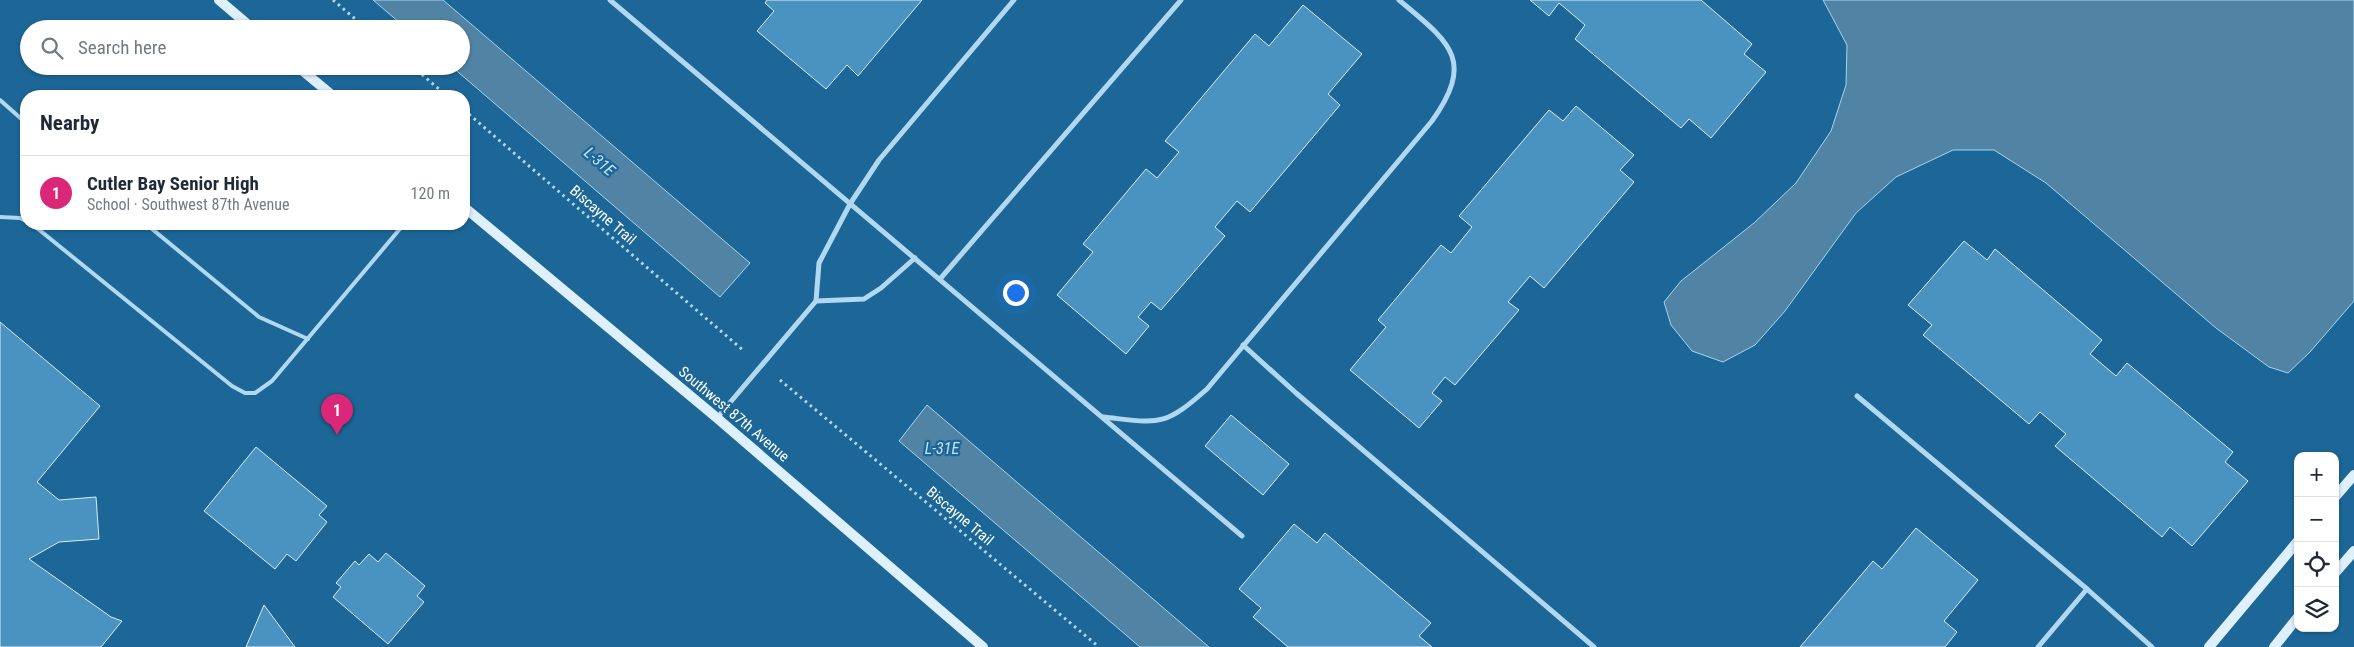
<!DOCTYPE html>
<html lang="en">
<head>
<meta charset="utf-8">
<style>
  body { margin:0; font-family:"Roboto Condensed",sans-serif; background:#f6f6f7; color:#1f2937 }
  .controls { position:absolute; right:15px; bottom:15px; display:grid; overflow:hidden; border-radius:10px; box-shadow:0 1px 4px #0004 }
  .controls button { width:45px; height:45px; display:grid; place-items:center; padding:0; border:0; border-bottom:1px solid #e0e1e3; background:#fff; color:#1f2937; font:25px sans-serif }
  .you { position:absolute; left:1015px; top:292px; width:18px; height:18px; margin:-12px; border:4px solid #fff; border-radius:50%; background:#1a73e8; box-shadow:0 0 0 8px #1a73e833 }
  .badge { display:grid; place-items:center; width:32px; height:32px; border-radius:50%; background:#db2777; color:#fff; font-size:16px; font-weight:700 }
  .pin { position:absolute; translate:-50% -41px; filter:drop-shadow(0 1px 2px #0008) }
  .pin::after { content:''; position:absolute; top:26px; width:18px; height:15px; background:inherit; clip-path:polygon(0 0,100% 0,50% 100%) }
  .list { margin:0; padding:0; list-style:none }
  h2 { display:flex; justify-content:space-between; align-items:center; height:65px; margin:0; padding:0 20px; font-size:21px }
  h2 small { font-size:16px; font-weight:400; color:#747a83 }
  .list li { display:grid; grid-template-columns:32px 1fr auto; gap:15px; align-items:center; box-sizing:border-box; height:75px; padding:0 20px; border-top:1px solid #e0e1e3 }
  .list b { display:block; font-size:19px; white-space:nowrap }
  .list p { margin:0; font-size:16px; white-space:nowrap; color:#747a83 }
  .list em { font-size:16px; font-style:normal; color:#747a83 }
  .icon { flex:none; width:28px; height:28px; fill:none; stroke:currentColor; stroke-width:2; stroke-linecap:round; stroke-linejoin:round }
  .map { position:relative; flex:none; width:2354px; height:647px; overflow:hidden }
  .search { position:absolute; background:#fff; box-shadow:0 1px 4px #0004; left:20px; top:20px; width:450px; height:55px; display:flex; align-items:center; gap:12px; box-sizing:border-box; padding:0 18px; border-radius:28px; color:#747a83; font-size:19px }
  .panel { position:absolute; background:#fff; box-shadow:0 1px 4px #0004; left:20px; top:90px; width:450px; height:140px; border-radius:20px }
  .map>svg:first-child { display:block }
</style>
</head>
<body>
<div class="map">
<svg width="2354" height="647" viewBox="0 0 2354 647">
  <rect width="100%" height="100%" fill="#1c6797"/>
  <!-- water -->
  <g fill="#5184a4" stroke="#a4d5f1">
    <path d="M373,0h70l307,263 -30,34 -269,-231h10v-37h-54z"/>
    <path d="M1823,0h531v301l-44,51 -22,21 -19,-6 -53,-39 -170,-145 -52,-33h-41l-57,27 -40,36 -71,98 -30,34 -32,17 -31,-11 -21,-26 -7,-23 17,-21 73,-58 42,-40 35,-52 15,-46 1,-40z"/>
    <path d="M927,405l282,242h-69l-241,-206z"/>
  </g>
  <!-- building -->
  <g fill="#4a92bf" stroke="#d7eefb">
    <path d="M767,0h155l-64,76 -11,-11 -21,24 -69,-58 17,-20 -9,-8z"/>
    <path d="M1530,0h171l51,44 -8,10 22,18 -55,66 -22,-19 -8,9 -106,-89 10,-14 -26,-22 -10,13z"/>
    <path d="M1303,5l59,49 -34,40 12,11 -90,107 -13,-11 -22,26 10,9 -64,74 -10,-8 -13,15 11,9 -23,28 -69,-59 36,-43 -10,-8 63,-75 11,9 22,-26 -14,-11 90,-107 14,12z"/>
    <path d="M1576,106l58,49 -14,15 14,12 -90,106 -14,-12 -22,26 11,8 -64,75 -10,-8 -13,16 10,8 -23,27 -69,-58 36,-43 -8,-7 63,-75 10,8 21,-26 -13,-11 90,-106 14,11z"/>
    <path d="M1964,241l23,19 8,-11 107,91 -12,14 26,22 11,-13 106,89 -8,10 23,19 -56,65 -22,-19 -8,10 -107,-91 11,-12 -26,-22 -11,12 -106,-89 9,-10 -24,-20z"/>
    <path d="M0,322l100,84 -63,76 22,18 37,-3 3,42 -40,3 -30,17 82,58 11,4 -21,26h-101z"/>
    <path d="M1231,415l58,49 -26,31 -58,-49z"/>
    <path d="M256,447l71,59 -8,9 8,7 -31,39 -9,-7 -12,15 -71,-58z"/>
    <path d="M1294,524l23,19 8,-10 106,90 -12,13 13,11h-144l-35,-30 8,-9 -22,-19z"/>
    <path d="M1916,528l62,52 -34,41 13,11 -12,15h-145l73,-86 9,8z"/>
    <path d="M386,553l39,33 -8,10 7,6 -36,42 -55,-47 8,-10 -5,-4 19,-22 4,4 10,-11 9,8z"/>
    <path d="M264,605l31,42h-49z"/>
  </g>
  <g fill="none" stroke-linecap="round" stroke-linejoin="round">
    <!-- path -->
    <g stroke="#b1d8f0" stroke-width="3" stroke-dasharray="2.5 4" stroke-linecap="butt">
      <path d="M333,0l34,29"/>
      <path d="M412,66l35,30"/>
      <path d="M464,110l280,241"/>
      <path d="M780,380l319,267"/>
    </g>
    <!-- lane -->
    <g stroke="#b1d8f0" stroke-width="4">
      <path d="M0,100l26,23"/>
      <path d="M0,217l20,1 6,3"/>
      <path d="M32,224l200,162 13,7h10l17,-12 132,-157"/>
      <path d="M146,224l113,93 49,22"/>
    </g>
    <!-- street -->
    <g stroke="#b1d8f0" stroke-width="5">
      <path d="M610,0l632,536"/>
      <path d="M940,279l241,-279"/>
      <path d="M816,301l48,-2 17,-11 34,-30"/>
      <path d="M1243,345l53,48 298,254"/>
      <path d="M1857,396l230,193 65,58"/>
      <path d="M1103,417c56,6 60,11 104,-28l225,-268c44,-62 17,-79 -33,-121"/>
      <path d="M717,418l99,-117 3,-38 31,-59 29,-44 135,-160"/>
      <path d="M2038,647l49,-58"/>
    </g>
    <!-- secondary -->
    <g stroke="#def0fb" stroke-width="10">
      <path d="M219,0l34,29"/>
      <path d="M297,66l36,30"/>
      <path d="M464,207l253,211 266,229"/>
      <path d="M2335,497l19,-22"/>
      <path d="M2335,573l19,-22"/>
      <path d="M2209,647l89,-106"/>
      <path d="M2274,647l24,-30"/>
    </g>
  </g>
  <g text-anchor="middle" stroke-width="4.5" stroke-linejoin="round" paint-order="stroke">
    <!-- street labels -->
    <g font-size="15" fill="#fff" stroke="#1c6797">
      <text transform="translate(603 215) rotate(41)" y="5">Biscayne Trail</text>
      <text transform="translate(734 414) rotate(40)" y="5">Southwest 87th Avenue</text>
      <text transform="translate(960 516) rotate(40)" y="5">Biscayne Trail</text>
    </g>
    <!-- water labels -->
    <g font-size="16" font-style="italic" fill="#c4e4f7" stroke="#1c6797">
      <text transform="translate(600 161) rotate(40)" y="6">L-31E</text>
      <text x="942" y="454">L-31E</text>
    </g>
  </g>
</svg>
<div class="controls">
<button>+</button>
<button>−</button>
<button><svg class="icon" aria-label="locate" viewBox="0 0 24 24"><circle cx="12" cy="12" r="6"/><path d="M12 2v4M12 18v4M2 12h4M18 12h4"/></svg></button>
<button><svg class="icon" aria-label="layers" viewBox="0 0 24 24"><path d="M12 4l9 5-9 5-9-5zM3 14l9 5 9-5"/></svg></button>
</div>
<div class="you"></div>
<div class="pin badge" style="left:337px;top:435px">1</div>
<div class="search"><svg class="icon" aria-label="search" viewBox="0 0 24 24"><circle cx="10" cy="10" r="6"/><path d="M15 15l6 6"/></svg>Search here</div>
<section class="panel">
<h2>Nearby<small></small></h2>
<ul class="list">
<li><span class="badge">1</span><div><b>Cutler Bay Senior High</b><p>School · Southwest 87th Avenue</p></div><em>120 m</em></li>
</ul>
</section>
</div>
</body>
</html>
